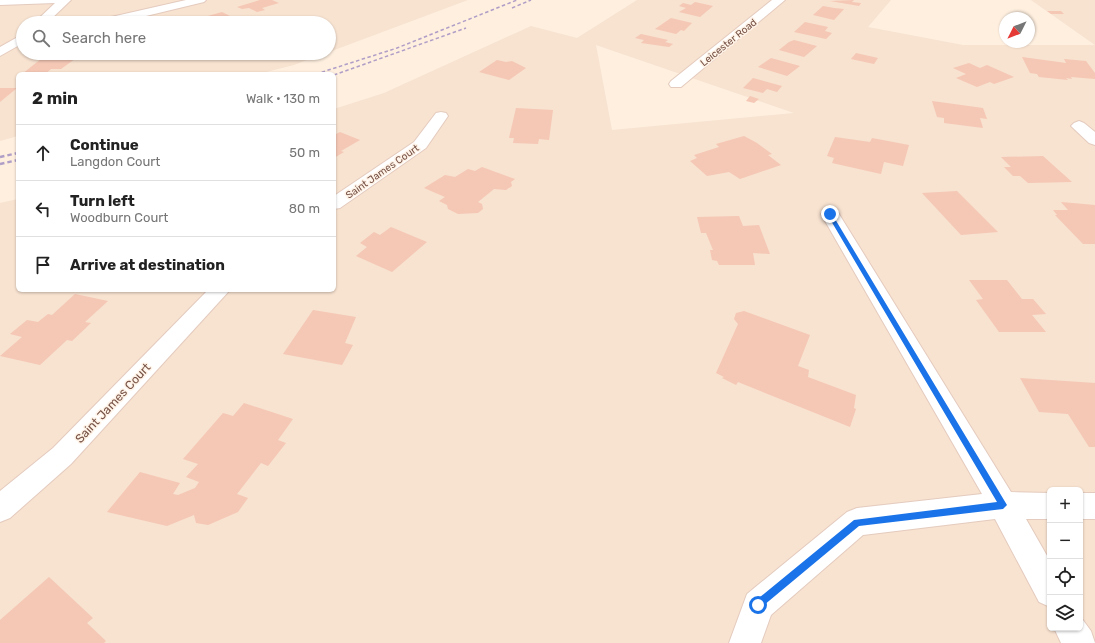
<!DOCTYPE html>
<html lang="en">
<head>
<meta charset="utf-8">
<style>
  body { margin:0; font-family:Rubik,sans-serif; background:#f6f6f6; color:#222 }
  .controls { position:absolute; right:12px; bottom:12px; display:grid; overflow:hidden; border-radius:6px; box-shadow:0 1px 3px #0004 }
  .controls button { width:36px; height:36px; display:grid; place-items:center; padding:0; border:0; border-bottom:1px solid #e0e0e0; background:#fff; color:#222; font:20px sans-serif }
  .compass { position:absolute; left:999px; top:12px; width:36px; height:36px; border-radius:50%; background:#fff; box-shadow:0 1px 3px #0004; rotate:228deg }
  .stop { position:absolute; width:12px; height:12px; margin:-9px; border:3px solid #1a73e8; border-radius:50%; background:#fff }
  .stop.end { background:#1a73e8; border-color:#fff; box-shadow:0 1px 4px #0008 }
  .list { margin:0; padding:0; list-style:none }
  h2 { display:flex; justify-content:space-between; align-items:center; height:52px; margin:0; padding:0 16px; font-size:17px }
  h2 small { font-size:13px; font-weight:400; color:#767676 }
  .list li { display:grid; grid-template-columns:26px 1fr auto; gap:12px; align-items:center; box-sizing:border-box; height:56px; padding:0 16px; border-top:1px solid #e0e0e0 }
  .list b { display:block; font-size:15px; white-space:nowrap }
  .list p { margin:0; font-size:13px; white-space:nowrap; color:#767676 }
  .list em { font-size:13px; font-style:normal; color:#767676 }
  .icon { flex:none; width:22px; height:22px; fill:none; stroke:currentColor; stroke-width:2; stroke-linecap:round; stroke-linejoin:round }
  .map { position:relative; flex:none; width:1095px; height:643px; overflow:hidden }
  .search { position:absolute; background:#fff; box-shadow:0 1px 3px #0004; left:16px; top:16px; width:320px; height:44px; display:flex; align-items:center; gap:10px; box-sizing:border-box; padding:0 14px; border-radius:22px; color:#767676; font-size:15px }
  .panel { position:absolute; background:#fff; box-shadow:0 1px 3px #0004; left:16px; top:72px; width:320px; height:220px; border-radius:6px }
  .map>svg:first-child { display:block }
</style>
</head>
<body>
<div class="map">
<svg width="1095" height="643" viewBox="0 0 1095 643">
  <rect width="100%" height="100%" fill="#feefdf"/>
  <!-- residential -->
  <g fill="#f8e2d0" fill-rule="evenodd">
    <path d="M0,0h468l-139,52v-29h-306v30h302l-31,12 -36,9h-240v62l-18,5z"/>
    <path d="M637,0h254l-23,27 95,18h132v598h-1095v-440l18,-4v91h316v-181l50,-16 147,-67 46,12zM596,45l198,68 -182,17zM1050,490h30v138h-30z"/>
    <path d="M1031,0h64v45z"/>
  </g>
  <!-- building -->
  <g fill="#f5c7b5">
    <path d="M260,0h12l7,3 -17,5 3,2 -8,2 -8,-4 -7,1 -5,-2z"/>
    <path d="M854,0l-2,2 9,1 -2,3 -29,-5z"/>
    <path d="M695,2l18,4 -13,11 -21,-5 7,-4 -7,-2 4,-3 8,2z"/>
    <path d="M823,6l11,2 10,1 -10,11 -21,-5z"/>
    <path d="M1047,11h14l3,3h-13z"/>
    <path d="M222,12l16,8 -10,3 -5,-3 -9,3h-20l-4,-2z"/>
    <path d="M671,18l21,5 -8,8 -3,-1 -5,4 -21,-5z"/>
    <path d="M805,22l23,5 -3,4 7,2 -6,6 -32,-7z"/>
    <path d="M641,34l27,6 -3,2 8,2 -4,3 -28,-4 3,-3 -9,-2z"/>
    <path d="M794,40l23,6 -13,11 -25,-7 10,-8z"/>
    <path d="M856,53l22,5 -4,6 -23,-5z"/>
    <path d="M46,55l33,1 -18,13h-10l-6,5h-23z"/>
    <path d="M1022,57l44,6 -2,-4 22,2 9,12v6l-24,-2 1,2 -6,-1 2,2 -29,-3 -2,-3 -7,-1z"/>
    <path d="M771,58l29,8 -13,10 -29,-9z"/>
    <path d="M497,60l9,2 6,-1 14,7 -17,12 -30,-8z"/>
    <path d="M969,63l11,5 7,-3 27,12 -20,7 -4,-2 -13,5 -21,-9 10,-4 -13,-6z"/>
    <path d="M753,78l29,8 -5,6 -10,-3 -4,4 -20,-5z"/>
    <path d="M0,88h17l-17,14z"/>
    <path d="M750,96l9,3 -5,4 -8,-2z"/>
    <path d="M932,101l51,7 4,11 -7,-1 3,10 -39,-5v-5l-7,-1z"/>
    <path d="M516,108l37,2 -4,30 -10,-1 -1,5 -25,-1 1,-5h-5z"/>
    <path d="M340,132l20,8 -19,11 3,1 -10,6v-23z"/>
    <path d="M744,136l13,7 15,11 -4,1 13,10 -41,14 -11,-7 -22,4 -17,-15 7,-3 -3,-3 25,-8 -3,-3z"/>
    <path d="M835,137l35,5 2,-4 37,7 -6,21 -19,-4 -3,12 -49,-11 2,-5 -7,-2z"/>
    <path d="M1043,156l29,26 -44,1 -8,-7h-7l-9,-9h7l-10,-10z"/>
    <path d="M482,167l33,12 -4,3 1,4 -6,4 -12,-1 -16,13 4,2 1,5 -5,4 -20,1 -10,-5 -1,-4 -8,-4 6,-4 -21,-9 21,-13 10,2 13,-8 7,2z"/>
    <path d="M957,191l41,41 -37,3 -39,-42z"/>
    <path d="M1061,202l34,3v39h-12l-28,-29h2l-4,-5h15z"/>
    <path d="M739,216l4,10 16,-1 11,29 -17,-1 2,12h-36l-2,-4 -5,-1 -2,-10h3l-7,-17h-5l-4,-16z"/>
    <path d="M391,227l36,15 -35,30 -36,-16 11,-9 -7,-4 14,-11 6,3z"/>
    <path d="M969,280h38l15,19h11l13,15 -14,1 14,17h-47l-23,-32 7,-1z"/>
    <path d="M75,294l33,7 -23,21 6,1 -19,18 -5,-1 -27,25 -40,-9 22,-19 -12,-3 17,-14 11,2 10,-8 4,1z"/>
    <path d="M313,310l43,7 -11,26 8,2 -11,20 -59,-11z"/>
    <path d="M744,311l66,24 -12,31 11,4 -1,7 48,18 -2,13 2,1 -6,18 -112,-45 -2,3 -14,-7 2,-1 -8,-4 22,-49 -4,-5 2,-6z"/>
    <path d="M1020,378l75,5v64h-6l-21,-33 -29,-2z"/>
    <path d="M244,403l49,16 -15,21 8,3 -18,23 -7,-3 -24,31 11,4 -10,14 -30,13 -12,-2 -2,-8 -27,11 -60,-14 33,-40 40,11 -7,11 5,1 17,-7 4,-6 -13,-5 12,-13 -15,-5 40,-46 10,3z"/>
    <path d="M49,577l44,41 -6,5 19,18 -2,2h-104v-23z"/>
  </g>
  <g fill="none" stroke-linecap="round" stroke-linejoin="round">
    <!-- minor casing -->
    <g stroke="#e4cbbe" stroke-width="2">
      <g id="minor">
        <path d="M0,0h71l-24,23h-13l21,-20 -55,2z"/>
        <path d="M186,0h20l-2,2 -87,21h-21l2,-3z"/>
        <path d="M772,0h13l-104,87h-10l-2,-3 2,-3z"/>
        <path d="M23,34v9l-23,13v-9z"/>
        <path d="M441,112l5,1 2,3 -22,32 -86,60 -6,1v-13l80,-54 22,-29z"/>
        <path d="M1079,121l5,2 11,9v13l-6,-2 -18,-17 3,-3z"/>
        <path d="M830,208l6,2 3,4 172,278 39,1v26h-24l24,42v46l-11,-5 -44,-83 -132,16 -92,80 -10,28h-32l18,-49 100,-82 10,-4 125,-14 -161,-280 3,-4z"/>
        <path d="M208,290h22l-159,174 -61,54 -10,4v-31l53,-43z"/>
        <rect x="1080" y="493" width="15" height="26"/>
        <path d="M1080,616l11,15 4,12h-34l-7,-15h26z"/>
      </g>
    </g>
    <!-- minor -->
    <use href="#minor" fill="#fff" fill-rule="evenodd"/>
    <!-- rail-far1 -->
    <g stroke="#b09ec7" stroke-width="1.5" stroke-dasharray="3.5 2.5" stroke-linecap="butt">
      <path d="M512,8l19,-8"/>
      <path d="M316,74l81,-26 120,-48"/>
      <path d="M334,75l132,-47"/>
    </g>
    <!-- rail -->
    <g stroke="#b09ec7" stroke-width="2.5" stroke-dasharray="4.5 3" stroke-linecap="butt">
      <path d="M0,157l18,-4"/>
      <path d="M0,164l18,-4"/>
    </g>
  </g>
  <!-- route -->
  <path fill="#1a73e8" d="M830,212l2,2 175,291 -4,4 -144,17 -101,84 -5,-5 1,-3 100,-82 143,-18 -170,-288z"/>
  <g text-anchor="middle" stroke-width="3" stroke-linejoin="round" paint-order="stroke">
    <!-- far-street labels -->
    <g font-size="10" fill="#765145" stroke="#fff3e7">
      <text transform="translate(728 42) rotate(-39)" y="4">Leicester Road</text>
      <text transform="translate(382 171) rotate(-35)" y="4">Saint James Court</text>
    </g>
    <!-- street labels -->
    <g font-size="12" fill="#765145" stroke="#fff3e7">
      <text transform="translate(113 403) rotate(-47)" y="4">Saint James Court</text>
    </g>
  </g>
</svg>
<div class="controls">
<button>+</button>
<button>−</button>
<button><svg class="icon" aria-label="locate" viewBox="0 0 24 24"><circle cx="12" cy="12" r="6"/><path d="M12 2v4M12 18v4M2 12h4M18 12h4"/></svg></button>
<button><svg class="icon" aria-label="layers" viewBox="0 0 24 24"><path d="M12 4l9 5-9 5-9-5zM3 14l9 5 9-5"/></svg></button>
</div>
<svg class="compass" viewBox="-18 -18 36 36"><path d="M0-13l5 13h-10z" fill="#e53935"/><path d="M0 13l5-13h-10z" fill="#767676"/></svg>
<div class="stop" style="left:758px;top:605px"></div>
<div class="stop end" style="left:830px;top:214px"></div>
<div class="search"><svg class="icon" aria-label="search" viewBox="0 0 24 24"><circle cx="10" cy="10" r="6"/><path d="M15 15l6 6"/></svg>Search here</div>
<section class="panel">
<h2>2 min<small>Walk · 130 m</small></h2>
<ul class="list">
<li><svg class="icon" aria-label="ahead" viewBox="0 0 24 24"><path d="M12 20V5M6 11l6-6 6 6"/></svg><div><b>Continue</b><p>Langdon Court</p></div><em>50 m</em></li>
<li><svg class="icon" aria-label="left" viewBox="0 0 24 24"><path d="M17 20v-9H6M10 6l-5 5 5 5"/></svg><div><b>Turn left</b><p>Woodburn Court</p></div><em>80 m</em></li>
<li><svg class="icon" aria-label="arrive" viewBox="0 0 24 24"><path d="M6 21V4h12l-3 4 3 4H6"/></svg><div><b>Arrive at destination</b></div></li>
</ul>
</section>
</div>
</body>
</html>
